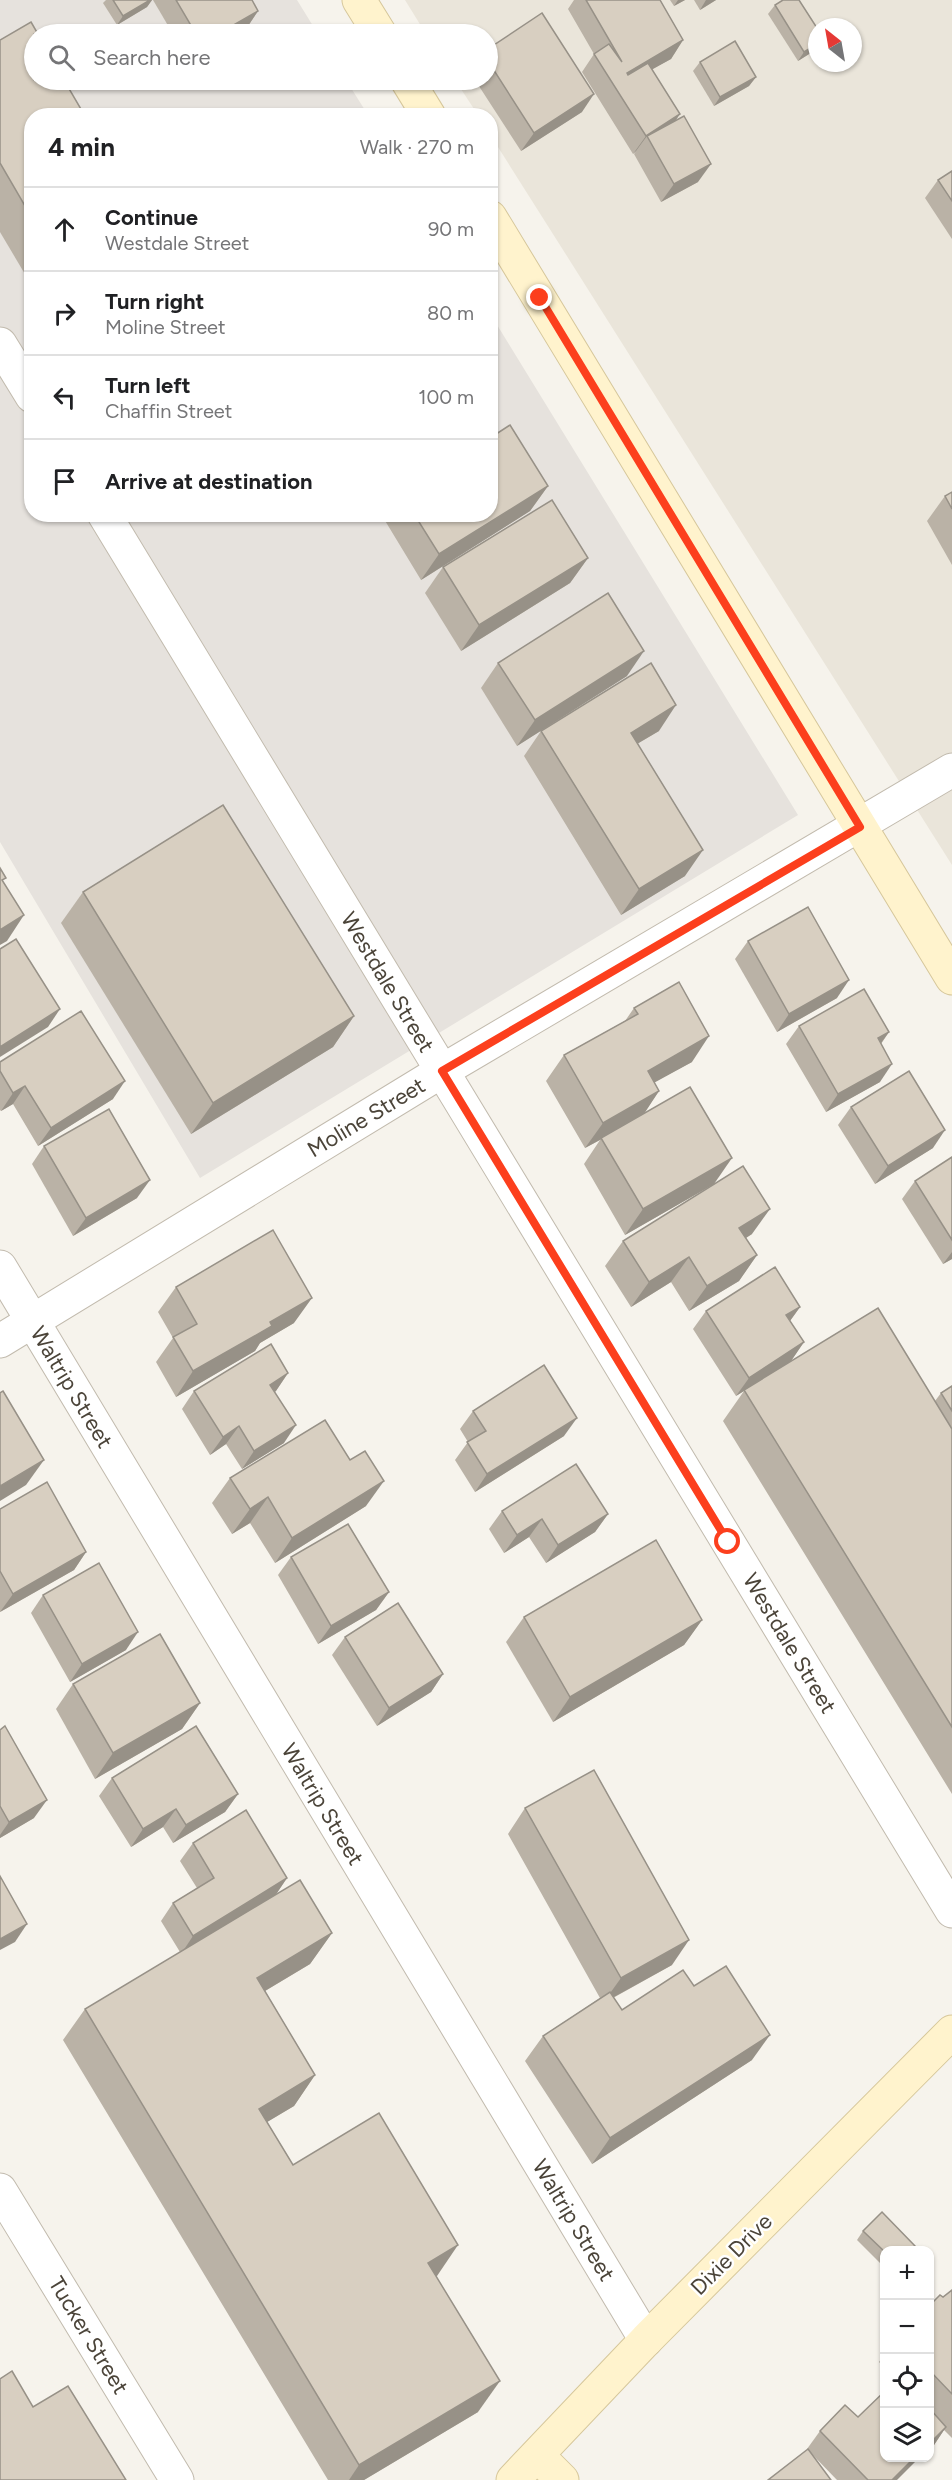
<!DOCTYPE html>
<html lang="en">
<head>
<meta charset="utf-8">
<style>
  body { margin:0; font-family:Figtree,sans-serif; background:#f6f6f6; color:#202124 }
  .controls { position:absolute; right:18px; bottom:18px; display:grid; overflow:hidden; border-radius:12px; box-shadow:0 2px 4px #0004 }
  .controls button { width:54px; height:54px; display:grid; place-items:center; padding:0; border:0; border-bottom:2px solid #e0e0e0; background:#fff; color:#202124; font:30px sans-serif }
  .compass { position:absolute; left:808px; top:18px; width:54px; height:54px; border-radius:50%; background:#fff; box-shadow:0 2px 4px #0004; rotate:329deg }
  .stop { position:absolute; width:18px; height:18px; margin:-14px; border:4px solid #fc3f1d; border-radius:50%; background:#fff }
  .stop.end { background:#fc3f1d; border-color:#fff; box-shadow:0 2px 6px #0008 }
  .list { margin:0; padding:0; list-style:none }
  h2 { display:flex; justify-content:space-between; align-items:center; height:78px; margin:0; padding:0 24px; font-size:26px }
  h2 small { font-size:20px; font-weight:400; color:#757577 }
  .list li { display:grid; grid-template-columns:39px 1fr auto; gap:18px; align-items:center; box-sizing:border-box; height:84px; padding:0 24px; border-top:2px solid #e0e0e0 }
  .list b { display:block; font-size:22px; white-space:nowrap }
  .list p { margin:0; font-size:20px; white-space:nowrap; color:#757577 }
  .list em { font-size:20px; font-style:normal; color:#757577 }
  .icon { flex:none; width:33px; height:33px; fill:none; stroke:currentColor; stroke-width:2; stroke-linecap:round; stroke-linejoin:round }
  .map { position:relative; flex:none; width:952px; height:2480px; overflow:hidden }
  .search { position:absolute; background:#fff; box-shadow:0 2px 4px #0004; left:24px; top:24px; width:474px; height:66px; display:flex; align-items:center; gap:15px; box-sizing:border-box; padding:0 21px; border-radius:33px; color:#757577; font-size:22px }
  .panel { position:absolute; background:#fff; box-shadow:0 2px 4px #0004; left:24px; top:108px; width:474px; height:414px; border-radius:24px }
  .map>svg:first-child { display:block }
</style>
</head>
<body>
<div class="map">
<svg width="952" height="2480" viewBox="0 0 952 2480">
  <rect width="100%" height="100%" fill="#f6f3ec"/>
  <!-- residential -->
  <path fill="#eae5da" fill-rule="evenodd" d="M405,0h547v865l-461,-729 -1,-20 -12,-1 -23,-35h33v-46h-62zM817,27h36v36h-36z"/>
  <!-- industrial -->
  <path fill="#e6e2dd" d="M0,0h297l21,34h-284v46h312l22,35 -336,1v398h458l1,-199 307,500 -598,363 -200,-336z"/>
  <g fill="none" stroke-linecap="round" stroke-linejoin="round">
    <!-- street casing -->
    <g stroke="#c2bbae" stroke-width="35">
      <g id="street">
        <path d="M0,344l32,52"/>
        <path d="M104,514l848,1397"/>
        <path d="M0,1267l646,1073"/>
        <path d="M0,1341l442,-270 510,-301"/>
        <path d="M0,2190l177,290"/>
      </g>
    </g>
    <!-- secondary casing -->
    <g stroke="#d6c79b" stroke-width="35">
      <g id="secondary">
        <path d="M359,0l21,34"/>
        <path d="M407,80l22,36"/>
        <path d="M490,217l462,761"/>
        <path d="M538,2456l24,24"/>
        <path d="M513,2480l133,-140 306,-308"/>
      </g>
    </g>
    <!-- street -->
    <use href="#street" stroke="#fff" stroke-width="33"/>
    <!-- secondary -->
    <use href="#secondary" stroke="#fff3cd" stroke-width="33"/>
  </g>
  <!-- wall -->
  <g fill="#bab2a6">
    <path d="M106,0h46l-5,7 -30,18 -14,-22z"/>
    <path d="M153,0h99l6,11 -12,18 -10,5h-63z"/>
    <path d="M574,0h86l23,40 -12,19 -19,10 24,51 22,62 -37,20 -27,-48 2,-3 -3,3 -51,-82 12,-18 -26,-45z"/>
    <path d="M670,0h15l-11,6z"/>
    <path d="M694,0h22l-16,10z"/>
    <path d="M775,5l42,23v21l-19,12 -30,-47z"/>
    <path d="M0,40l32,76v170l-32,-54z"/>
    <path d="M488,49l94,63 -61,39 -46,-71h13z"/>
    <path d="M700,62l56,15 -7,9 -35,20 -21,-35z"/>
    <path d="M952,171v68l-27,-41 13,-18z"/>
    <path d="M548,486l-18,25 -109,69 -37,-61 3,-5h103z"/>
    <path d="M952,492v73l-25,-44 18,-25z"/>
    <path d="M588,558l-18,25 -109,68 -36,-58 18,-26z"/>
    <path d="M498,663l129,13 -110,70 -36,-58z"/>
    <path d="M541,731h118l-22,13 48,132 -64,39 -97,-159z"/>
    <path d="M83,892l271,124 -21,31 -142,87 -130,-211z"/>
    <path d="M748,941l89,57 -60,34 -42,-73z"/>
    <path d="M634,1008l58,54 -38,20 5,9 -16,23 71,70 -89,51 -41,-71 16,-24 -15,8 -39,-67 18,-26 61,-34z"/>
    <path d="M799,1026l90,6 -8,12 -1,38 -54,30 -40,-68z"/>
    <path d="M0,1062l113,37 -75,47 -25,-42 -12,7 -1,-1z"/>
    <path d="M851,1107l82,41 -58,36 -37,-59z"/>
    <path d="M44,1146l93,52 -64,38 -41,-72z"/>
    <path d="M952,1157v102l-9,5 -41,-65 13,-18z"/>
    <path d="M752,1234l-6,4 11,17 -18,26 -50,30 -18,-29 -40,25 -26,-41 18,-25z"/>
    <path d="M176,1287l118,36 -34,20 -5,8 -79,46 -20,-35 17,-24 -15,-26z"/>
    <path d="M800,1307l-10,14 14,21 -13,19 -23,15 167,25 6,-8 11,-7v408l-229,-373 21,-30 -8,5 -43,-67 13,-18z"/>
    <path d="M288,1373l-13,19 9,51 -42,26 -16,-25 -16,11 -28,-46 12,-18z"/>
    <path d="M473,1411l91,25 -89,56 -20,-32 13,-18 -8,-13z"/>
    <path d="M230,1478l136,28 -91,57 -25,-40 -18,11 -20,-31z"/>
    <path d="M0,1509l86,43 -12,18 -74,42z"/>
    <path d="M502,1511l106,3 -13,18 -49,31 -17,-26 -25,16 -15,-24z"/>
    <path d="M291,1557l98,35 -13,18 -58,34 -40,-69z"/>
    <path d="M43,1595l83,55 -56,32 -39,-69z"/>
    <path d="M524,1617l178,3 -18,25 -131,77 -47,-80z"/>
    <path d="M345,1637l98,37 -12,18 -54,34 -45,-71z"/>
    <path d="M73,1684l127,19 -18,26 -87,50 -39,-70z"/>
    <path d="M0,1730l34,88 -34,20z"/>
    <path d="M112,1778l126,16 -13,18 -52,31 -10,-16 -32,20 -32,-51z"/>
    <path d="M525,1808l147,157 -59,33 9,12 72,-24 58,74 -160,104 -67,-103 18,-25 57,-38 -92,-164z"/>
    <path d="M193,1843l94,35 -11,16 56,39 -22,31 -45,27 50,84 -21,31 -27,16 26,43 143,111 42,136 -114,68h-36l-265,-440 22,-31 95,-57 -19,-31 12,-18 24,-15 -17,-27z"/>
    <path d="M863,2231l22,19v18l-28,-28z"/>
    <path d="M952,2290v148l-8,-8 -10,15 -4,4v-144l13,-8z"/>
    <path d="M885,2353v15l-6,-6z"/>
    <path d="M820,2431l77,49h-60l-30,-31z"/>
  </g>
  <!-- shaded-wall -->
  <g fill="#979187">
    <path d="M150,0h2l-5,7 -30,18 6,-9z"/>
    <path d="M678,0h7l-11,6z"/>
    <path d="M706,0h10l-16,10z"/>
    <path d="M258,11l-12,18 -10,5h-18z"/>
    <path d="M683,40l-12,19 -54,30 10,-16z"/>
    <path d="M817,44v5l-19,12 6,-9z"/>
    <path d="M756,77l-7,9 -35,20 6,-9z"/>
    <path d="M594,94l-12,18 -61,39 13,-18z"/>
    <path d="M680,114l-12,18 -21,4 -11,15 -3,3 13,-18z"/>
    <path d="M711,164l-13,18 -37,20 13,-18z"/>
    <path d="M548,486l-18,25 -109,69 18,-26z"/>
    <path d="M588,558l-18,25 -109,68 18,-26z"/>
    <path d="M644,651l-17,25 -110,70 18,-26z"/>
    <path d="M676,705l-17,26 -46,27 18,-25z"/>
    <path d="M703,850l-18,26 -64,39 18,-26z"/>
    <path d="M24,915l-17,26 -7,4v-15z"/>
    <path d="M849,980l-12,18 -60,34 12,-18z"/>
    <path d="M60,1009l-12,18 -48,30v-10z"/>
    <path d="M354,1016l-21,31 -142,87 22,-31z"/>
    <path d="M889,1032l-13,18 2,-12z"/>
    <path d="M709,1036l-17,26 -62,34 18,-25z"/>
    <path d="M892,1064l-12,18 -54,30 12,-18z"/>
    <path d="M125,1081l-12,18 -75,47 13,-18z"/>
    <path d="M25,1086l-12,18 -12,7 12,-18z"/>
    <path d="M659,1091l-17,26 -57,31 18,-25z"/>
    <path d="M945,1130l-12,18 -58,36 13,-18z"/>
    <path d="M732,1158l-18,26 -89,51 18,-26z"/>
    <path d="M150,1180l-13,18 -64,38 13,-18z"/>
    <path d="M770,1209l-18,25 -30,19 17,-25z"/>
    <path d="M952,1252v7l-9,5z"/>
    <path d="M757,1255l-18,26 -50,30 18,-25z"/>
    <path d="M689,1257l-18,25 -40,25 18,-25z"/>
    <path d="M312,1298l-18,25 -34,20 -5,8 -79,46 17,-26 77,-49z"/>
    <path d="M800,1307l-13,18 -1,-10z"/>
    <path d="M804,1342l-13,19 -55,35 13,-18z"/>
    <path d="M288,1373l-12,18 -18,12 12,-18z"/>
    <path d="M577,1418l-13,18 -89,56 12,-18z"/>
    <path d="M296,1425l-12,18 -42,26 12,-18z"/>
    <path d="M239,1426l-13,18 -16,11 13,-18z"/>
    <path d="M44,1460l-18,25 -26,16v-15z"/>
    <path d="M384,1481l-18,25 -91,57 17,-25z"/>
    <path d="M268,1497l-18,26 -18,11 18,-25z"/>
    <path d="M608,1514l-13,18 -49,31 12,-18z"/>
    <path d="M542,1519l-13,18 -25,16 13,-18z"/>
    <path d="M86,1552l-12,18 -74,42 13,-18z"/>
    <path d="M389,1592l-13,18 -58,34 13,-18z"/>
    <path d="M702,1620l-18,25 -131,77 17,-25z"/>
    <path d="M138,1632l-12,18 -56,32 12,-18z"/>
    <path d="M443,1674l-12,18 -54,34 12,-18z"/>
    <path d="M200,1703l-18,26 -87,50 18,-26z"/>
    <path d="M238,1794l-13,18 -52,31 13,-18z"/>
    <path d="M47,1800l-13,18 -34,20v-3l9,-13z"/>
    <path d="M176,1809l-13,18 -32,20 12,-18z"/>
    <path d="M287,1878l-12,18 -94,58 12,-18z"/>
    <path d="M27,1924l-12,18 -15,8v-11z"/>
    <path d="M332,1933l-22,31 -75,45 22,-31z"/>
    <path d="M689,1940l-17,25 -69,38 18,-25z"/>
    <path d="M770,2035l-18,25 -160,104 18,-26z"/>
    <path d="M315,2075l-21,31 -57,34 22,-31z"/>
    <path d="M458,2245l-21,31 -31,18 22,-31z"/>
    <path d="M500,2381l-22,31 -114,68h-15l10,-15z"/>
    <path d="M946,2427l-12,18 -4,4v-6z"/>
    <path d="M915,2457h5l-23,23h-5z"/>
  </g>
  <!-- building -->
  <g fill="#d8cfc1" stroke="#979187" stroke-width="1.5">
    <path d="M113,0h37l-27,16z"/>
    <path d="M176,0h76l6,11 -40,23h-22z"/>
    <path d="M586,0h74l23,40 -56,33 1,2 20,-12 32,51 -34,22 -52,-82 15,-10 13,18z"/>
    <path d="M783,0h16l18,28v16l-13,8 -29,-47z"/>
    <path d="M542,13l52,81 -60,39 -46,-72v-12z"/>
    <path d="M31,22l7,12h-4v46h30l21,36h-53v102l-32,-55v-123z"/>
    <path d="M735,41l21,36 -36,20 -20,-35z"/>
    <path d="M684,116l27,48 -37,20 -27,-48z"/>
    <path d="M952,171v30l-14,-21z"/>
    <path d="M510,425l38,61 -109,68 -25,-40h76v-76z"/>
    <path d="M952,492v17l-7,-13z"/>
    <path d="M552,500l36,58 -109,67 -36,-58z"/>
    <path d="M608,593l36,58 -109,69 -37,-57z"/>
    <path d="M651,663l25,42 -45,28 72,117 -64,39 -98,-158z"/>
    <path d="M223,805l131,211 -141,87 -130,-211z"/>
    <path d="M0,868l6,10 -4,2 22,35 -24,15z"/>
    <path d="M808,907l41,73 -60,34 -41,-73z"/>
    <path d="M16,939l44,70 -60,38v-98z"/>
    <path d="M679,982l30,54 -61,35 11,20 -56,32 -39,-68 74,-41 -4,-6z"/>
    <path d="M864,989l25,43 -11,6 14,26 -54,30 -39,-68z"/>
    <path d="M81,1011l44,70 -74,47 -26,-42 -12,7 -13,-22v-9z"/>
    <path d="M909,1071l36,59 -57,36 -37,-59z"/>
    <path d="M690,1087l42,71 -89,51 -42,-71z"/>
    <path d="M109,1109l41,71 -64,38 -42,-72z"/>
    <path d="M952,1157v83l-37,-59z"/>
    <path d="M743,1166l27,43 -31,19 18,27 -50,31 -18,-29 -40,25 -26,-41z"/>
    <path d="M273,1230l39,68 -42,24 2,4 -79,45 -20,-34 24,-13 -21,-37z"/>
    <path d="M775,1267l25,40 -14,8 18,27 -55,36 -43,-67z"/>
    <path d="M878,1308l74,121v298l-208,-337z"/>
    <path d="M271,1344l17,29 -18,12 26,40 -42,26 -15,-25 -16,11 -29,-46z"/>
    <path d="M544,1365l33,53 -90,56 -20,-32 19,-11 -13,-20z"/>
    <path d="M952,1386v25l-11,-18z"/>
    <path d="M3,1391l41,69 -44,26v-93z"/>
    <path d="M325,1420l25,40 15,-9 19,30 -92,57 -24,-41 -18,12 -20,-31z"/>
    <path d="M576,1464l32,50 -50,31 -16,-26 -25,16 -15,-24z"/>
    <path d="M47,1482l39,70 -73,42 -13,-23v-62z"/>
    <path d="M348,1524l41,68 -58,34 -40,-69z"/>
    <path d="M656,1540l46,80 -132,77 -46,-80z"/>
    <path d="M99,1563l39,69 -56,32 -39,-69z"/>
    <path d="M398,1603l45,71 -54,34 -44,-71z"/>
    <path d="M160,1634l40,69 -87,50 -40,-69z"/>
    <path d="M5,1726l42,74 -38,22 -9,-16v-76z"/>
    <path d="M196,1726l42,68 -52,31 -10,-16 -33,20 -31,-51z"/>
    <path d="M594,1770l95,170 -68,38 -96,-170z"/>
    <path d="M246,1810l41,68 -94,58 -20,-33 41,-25 -21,-35z"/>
    <path d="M0,1876l27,48 -27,15z"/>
    <path d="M300,1880l32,53 -75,45 58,97 -56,34 34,56 86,-52 79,132 -30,18 72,118 -141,84 -274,-456z"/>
    <path d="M726,1966l44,69 -160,103 -67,-102 67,-44 12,18 61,-40 11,16z"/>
    <path d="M882,2212l33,34 -4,4h-26v2l-22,-21z"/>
    <path d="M952,2290v104l-22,-23v-66l10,-10 3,2z"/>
    <path d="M12,2371l21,36 35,-21 58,94h-126v-101z"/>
    <path d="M885,2391v66h30l-23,23h-24l-48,-49 25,-26 13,12z"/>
    <path d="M930,2409l16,18 -16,16z"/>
    <path d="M808,2449l23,31h-63z"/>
  </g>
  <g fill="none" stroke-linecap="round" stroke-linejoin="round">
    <!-- route -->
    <path stroke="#fc3f1d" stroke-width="8" d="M540,298l320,529 -418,244 286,471"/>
  </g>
  <g text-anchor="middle" stroke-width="5" stroke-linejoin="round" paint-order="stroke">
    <!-- street labels -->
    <g font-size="22" fill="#4b4439" stroke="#fff">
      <text transform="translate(388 982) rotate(59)" y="8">Westdale Street</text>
      <text transform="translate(366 1117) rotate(-31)" y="8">Moline Street</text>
      <text transform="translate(72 1387) rotate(59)" y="8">Waltrip Street</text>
      <text transform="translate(790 1643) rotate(59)" y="8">Westdale Street</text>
      <text transform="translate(323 1804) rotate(59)" y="8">Waltrip Street</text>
      <text transform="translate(574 2220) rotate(59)" y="8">Waltrip Street</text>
      <text transform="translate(731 2254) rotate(-45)" y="8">Dixie Drive</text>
      <text transform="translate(89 2335) rotate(59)" y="8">Tucker Street</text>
    </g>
  </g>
</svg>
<div class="controls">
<button>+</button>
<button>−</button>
<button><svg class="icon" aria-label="locate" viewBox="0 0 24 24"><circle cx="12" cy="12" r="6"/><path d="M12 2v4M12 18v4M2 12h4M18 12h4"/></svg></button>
<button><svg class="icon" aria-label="layers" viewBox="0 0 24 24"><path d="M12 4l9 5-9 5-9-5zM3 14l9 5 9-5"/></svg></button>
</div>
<svg class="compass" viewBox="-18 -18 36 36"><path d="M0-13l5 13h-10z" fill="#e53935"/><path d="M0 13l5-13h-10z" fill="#757577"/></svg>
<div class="stop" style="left:728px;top:1542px"></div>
<div class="stop end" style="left:540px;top:298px"></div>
<div class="search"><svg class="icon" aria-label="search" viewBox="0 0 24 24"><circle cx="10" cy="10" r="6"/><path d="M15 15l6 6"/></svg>Search here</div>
<section class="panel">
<h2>4 min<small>Walk · 270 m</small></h2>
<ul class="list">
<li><svg class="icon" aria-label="ahead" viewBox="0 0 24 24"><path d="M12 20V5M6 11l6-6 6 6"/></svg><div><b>Continue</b><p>Westdale Street</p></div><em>90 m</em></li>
<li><svg class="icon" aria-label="right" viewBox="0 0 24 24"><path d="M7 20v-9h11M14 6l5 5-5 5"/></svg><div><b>Turn right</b><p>Moline Street</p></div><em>80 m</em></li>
<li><svg class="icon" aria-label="left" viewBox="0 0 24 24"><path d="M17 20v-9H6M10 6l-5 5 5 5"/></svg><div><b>Turn left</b><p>Chaffin Street</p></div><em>100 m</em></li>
<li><svg class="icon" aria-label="arrive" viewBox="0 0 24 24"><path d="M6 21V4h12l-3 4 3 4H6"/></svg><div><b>Arrive at destination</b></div></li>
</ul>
</section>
</div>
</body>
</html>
